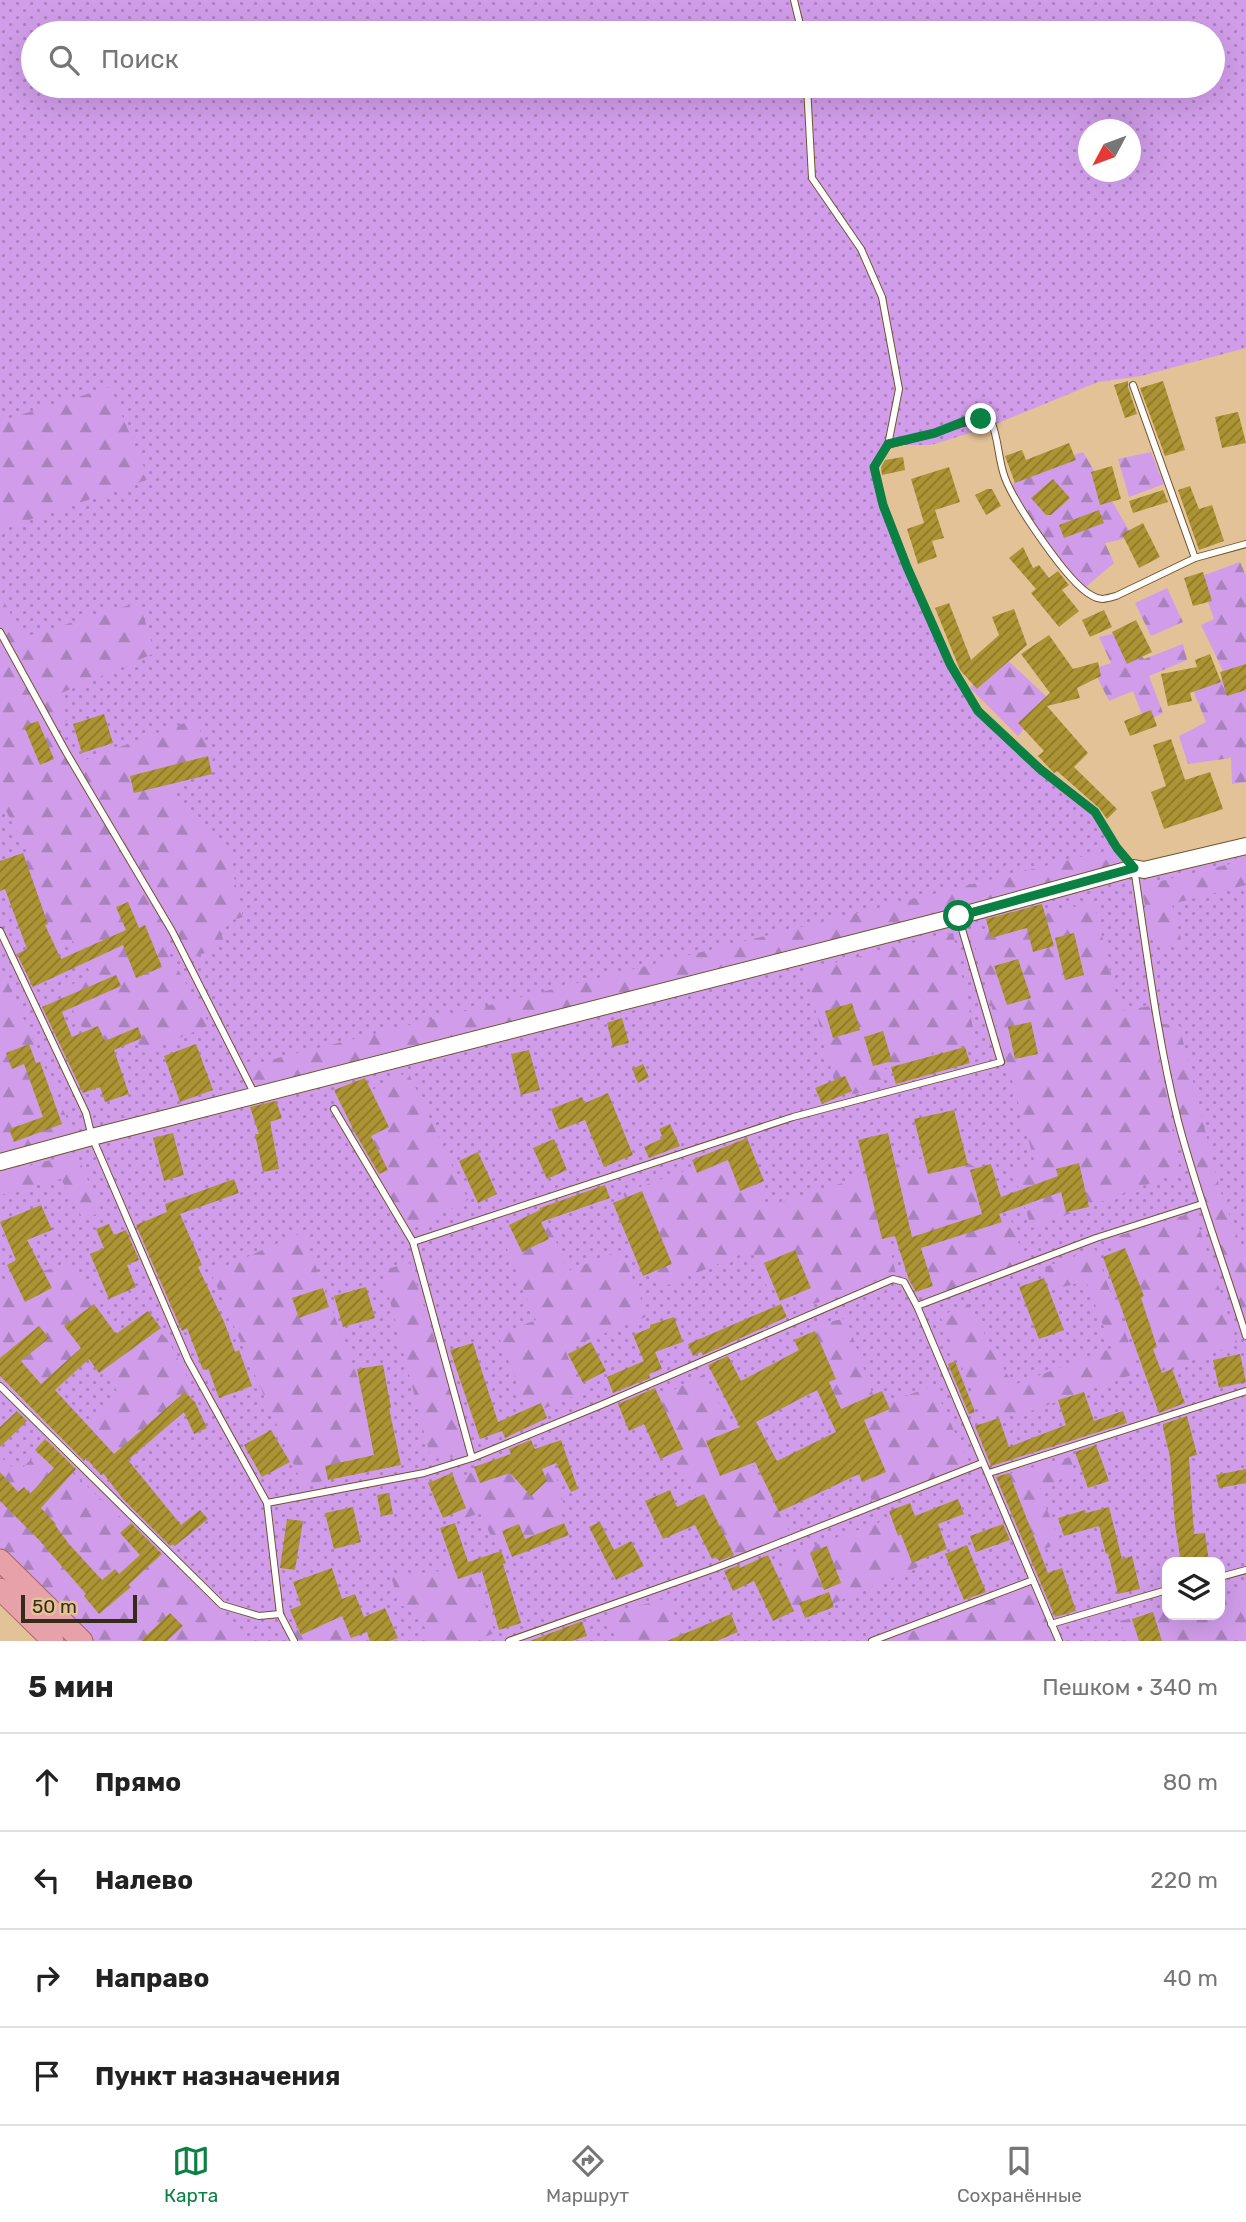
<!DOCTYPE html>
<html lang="ru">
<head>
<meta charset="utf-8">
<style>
  body { margin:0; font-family:Rubik,sans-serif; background:#f2f2f2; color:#222 }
  .controls { position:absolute; right:21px; bottom:21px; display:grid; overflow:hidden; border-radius:14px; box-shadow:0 7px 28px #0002 }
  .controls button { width:63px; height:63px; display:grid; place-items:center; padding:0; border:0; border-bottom:2px solid #e0e0e0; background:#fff; color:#222; font:35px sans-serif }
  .compass { position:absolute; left:1078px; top:119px; width:63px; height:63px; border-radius:50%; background:#fff; box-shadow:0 7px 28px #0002; rotate:229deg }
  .scale { position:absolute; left:21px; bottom:18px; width:116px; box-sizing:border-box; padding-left:7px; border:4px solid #362a18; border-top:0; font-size:19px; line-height:24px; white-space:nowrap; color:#362a18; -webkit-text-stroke:5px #e3c297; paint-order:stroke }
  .stop { position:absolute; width:21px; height:21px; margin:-16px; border:5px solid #0b8043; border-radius:50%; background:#fff }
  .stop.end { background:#0b8043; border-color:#fff; box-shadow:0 2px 7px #0008 }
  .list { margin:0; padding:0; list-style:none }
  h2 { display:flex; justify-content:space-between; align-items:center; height:91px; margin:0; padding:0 28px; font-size:30px }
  h2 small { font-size:23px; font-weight:400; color:#767676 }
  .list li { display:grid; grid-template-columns:46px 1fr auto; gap:21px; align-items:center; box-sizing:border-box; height:98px; padding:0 28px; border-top:2px solid #e0e0e0 }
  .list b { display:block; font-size:26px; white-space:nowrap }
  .list em { font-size:23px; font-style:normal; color:#767676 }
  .icon { flex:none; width:38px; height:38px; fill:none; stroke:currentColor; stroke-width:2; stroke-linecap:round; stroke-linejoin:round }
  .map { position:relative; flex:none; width:1246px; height:1641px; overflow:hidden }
  .search { position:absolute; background:#fff; box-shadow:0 7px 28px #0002; left:21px; right:21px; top:21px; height:77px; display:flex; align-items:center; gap:18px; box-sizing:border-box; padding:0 24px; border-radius:38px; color:#767676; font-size:26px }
  .sheet { height:483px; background:#fff }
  nav { display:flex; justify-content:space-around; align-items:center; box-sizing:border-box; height:98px; border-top:2px solid #e0e0e0; background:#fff; font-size:19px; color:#767676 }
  nav a { display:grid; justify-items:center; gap:4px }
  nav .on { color:#0b8043 }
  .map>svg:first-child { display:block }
</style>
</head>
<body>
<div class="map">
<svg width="1246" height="1641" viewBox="0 0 1246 1641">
  <defs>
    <pattern id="grass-dots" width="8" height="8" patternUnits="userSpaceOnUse" patternTransform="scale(1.75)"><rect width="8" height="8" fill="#d19dea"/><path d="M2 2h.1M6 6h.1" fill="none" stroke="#aa80bd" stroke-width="1.8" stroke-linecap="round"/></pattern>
    <pattern id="forest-firs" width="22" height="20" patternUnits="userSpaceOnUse" patternTransform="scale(1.75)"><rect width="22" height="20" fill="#d19dea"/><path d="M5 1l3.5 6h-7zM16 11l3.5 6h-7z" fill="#aa80bd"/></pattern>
    <pattern id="building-hatch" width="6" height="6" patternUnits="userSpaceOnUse" patternTransform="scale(1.75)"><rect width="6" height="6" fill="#ac9333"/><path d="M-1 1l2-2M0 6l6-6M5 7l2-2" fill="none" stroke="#8d782a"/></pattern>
  </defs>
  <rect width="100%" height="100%" fill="#e3c297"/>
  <!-- grass -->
  <path fill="url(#grass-dots)" fill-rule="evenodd" d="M0,0h1246v348l-105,28 -43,6 -112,46 -55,17h-43l-14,22 9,38 67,159 28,47 62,58 55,43 37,62 114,-27v794h-1152l-94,-93zM33,33h1180v53h-1180zM1088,130h42v42h-42zM1167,1562h53v53h-53z"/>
  <!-- forest -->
  <g fill="url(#forest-firs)">
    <path d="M110,387l39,92 -149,51v-109z"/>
    <path d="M1083,452l50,85 -28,6 9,20 -33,28 -72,-97 8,-20z"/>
    <path d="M1151,452l13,32 -35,13 -11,-38z"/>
    <path d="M1240,562l6,14v206l-14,2 -1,-26 -43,6 -9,-28 27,-14 -13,-32 33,-13 -25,-52 13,-6 -15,-42z"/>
    <path d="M1167,588l16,34 -32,14 -16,-33z"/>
    <path d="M0,595l24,42 115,-35 16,51 -96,41 9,26 -15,8 21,36 121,-45 18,41 -39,17 -1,23 26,26 31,23 4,28 9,40 -25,7 7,21 -38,15 -16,-29 -10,9 49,85 -66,28 -10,-16 -42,9 -30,-56 29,-16 -18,-33 -28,6 -38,-82 22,-10 -29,-56z"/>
    <path d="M1125,631l19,28 39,-15 4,16 -38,16 14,37 -21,10 2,-3 -11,-29 -24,10 -16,-32 18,-6 -12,-26z"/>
    <path d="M1001,654l47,44 -30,38 -48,-48z"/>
    <path d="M1117,848l15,26 -875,222 -15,-29z"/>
    <path d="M1246,860v25l-74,19 10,39 -28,3 -13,-60z"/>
    <path d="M1094,902l26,109 30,-5 30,166 -148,56 -20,-58 24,-3 -65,-235z"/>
    <path d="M953,933l23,109 -97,28 3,15 -27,9 -18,-2 -32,-122z"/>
    <path d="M0,964l74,171 -74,21z"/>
    <path d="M1162,1024l17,1 41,165 26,69v74l-65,-214z"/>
    <path d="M408,1072l60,128 -61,32 -73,-123z"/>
    <path d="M741,1151l27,56 105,-34 23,101 -91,33 -11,-31 -27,11 -15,-37 -92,38 -37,-95z"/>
    <path d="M948,1152l34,19 9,45 19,1 15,45 -100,39 -39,-134z"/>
    <path d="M76,1153l26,59 -19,7 -22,-40 -61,16v-21z"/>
    <path d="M1194,1212l44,133 -82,28 -47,-134z"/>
    <path d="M550,1226l18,45 53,-21 27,66 -83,33 17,44 -52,21 -32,-79 38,-15 -31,-76z"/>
    <path d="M303,1232l87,232 -87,22 -92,-213z"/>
    <path d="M1095,1249l39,108v17l-114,41 -37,1 -43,-100 28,-12 45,81 99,-37 -26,-67 -31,8 -10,-22z"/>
    <path d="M410,1263l38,118 17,75 -34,3 -49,-189z"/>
    <path d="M69,1264l29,35 3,46 -78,62 -23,-24v-97l24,-10z"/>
    <path d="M846,1318l31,88 57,-20 36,80 -97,38 -64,-177z"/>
    <path d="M151,1323l17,17 27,52 -78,73 -35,-31 38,-39 -22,-31z"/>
    <path d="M703,1375l87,158 -54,25 -96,-151z"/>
    <path d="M44,1447l180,165 23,29h-153l-94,-93v-92l18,16z"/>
    <path d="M523,1451l31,18 10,36 -6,27 -41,15 -22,-3 -15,-31 -23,8 -18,-35z"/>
    <path d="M1070,1457l5,16 -36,16 21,54 -27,10 -31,-77z"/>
    <path d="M906,1513l21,50 -132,57 -14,-63z"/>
    <path d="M472,1568l23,65 -21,8h-46l-8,-33 -20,-2 -9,-30z"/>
    <path d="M1032,1582l22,59h-165z"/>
    <path d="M1246,1590v47l-14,4h-104l-8,-20 47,-12v6h53v-18z"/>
    <path d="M667,1598l17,43h-67l-11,-26z"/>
    <path d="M346,1605l16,36h-65l-5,-11z"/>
  </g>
  <!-- building -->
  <g fill="url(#building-hatch)" fill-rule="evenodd">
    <path d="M1128,381v6l9,27 -12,4 -11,-33z"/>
    <path d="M1163,381l22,69 -20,6 -25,-68z"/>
    <path d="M1238,412l8,31 -24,5 -7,-31z"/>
    <path d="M1069,443l7,17 -61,23 -10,-27 17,-6 4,10z"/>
    <path d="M903,457l2,13 -23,5 -1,-8 4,-7z"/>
    <path d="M1112,466l9,33 -21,6 -9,-33z"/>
    <path d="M949,467l11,35 -25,8 9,28 -12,3 5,16 -19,7 -11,-35 17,-6 -13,-44z"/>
    <path d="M1053,479l17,19 -19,17h-5l-15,-17z"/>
    <path d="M1190,486l9,23 13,-4 12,36 -25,9 -21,-60z"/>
    <path d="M987,489h5l9,17 -15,9 -11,-20z"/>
    <path d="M1163,490l5,12 -35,11 -4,-12z"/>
    <path d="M1099,510l5,13 -40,15 -5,-13z"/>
    <path d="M1143,523l17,34 -21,11 -17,-34z"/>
    <path d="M1023,547l10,21 6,-3 10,13 9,-7 11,14 -7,5 17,21 -20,16 -28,-34 5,-4 -27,-31z"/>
    <path d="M1203,572l9,29 -19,5 -9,-28z"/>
    <path d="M949,603l22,57 28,-25 -7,-18 22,-8 13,36 -50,44 -17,-19 -25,-62z"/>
    <path d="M1104,610l8,17 -22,10 -8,-17z"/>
    <path d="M1136,620l16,32 -25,12 -15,-32z"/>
    <path d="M1049,635l24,34 25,-7 3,14 -24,12 3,10 -33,8 41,47 -14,14 43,42 -10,10 -8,-11 -42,-37 -3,2 -16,-17 6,-5 -26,-28 32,-30 -29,-39z"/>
    <path d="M1210,654l11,28 -31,11 2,8 -24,5 -7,-32 36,-7 -2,-7z"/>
    <path d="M1246,664v26l-19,6 -7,-24z"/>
    <path d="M1151,710l6,16 -27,10 -6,-15z"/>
    <path d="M104,714l9,29 -31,10 -9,-29z"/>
    <path d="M38,721l16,38 -14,6 -16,-39z"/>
    <path d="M1171,739l14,41 25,-8 13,37 -59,20 -13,-37 15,-6 -13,-41z"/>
    <path d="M208,756l4,18 -78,19 -4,-17z"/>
    <path d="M23,853l25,71 -3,1 16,34 65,-29 -10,-23 12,-5 11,26 6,-3 17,42 -26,11 -13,-33 -90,42 -16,-33 10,-5 -22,-60 -5,2v-30z"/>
    <path d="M1042,904l12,42 -21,6 -6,-24 -36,10 -5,-19z"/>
    <path d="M1074,933l10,42 -19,5 -10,-42z"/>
    <path d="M1018,959l13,39 -24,7 -13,-39z"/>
    <path d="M116,975l5,11 -59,26 10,25 26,-11 7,15 33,-14 4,11 -28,12 15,44 -24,8 -5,-15 -17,6 -41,-86z"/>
    <path d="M852,1003l8,27 -27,8 -8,-27z"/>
    <path d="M622,1018l7,25 -16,4 -6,-24z"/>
    <path d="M1031,1022l7,32 -23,5 -7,-32z"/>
    <path d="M883,1031l9,30 -19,5 -9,-29z"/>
    <path d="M29,1044l7,19 4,-1 22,62 -48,18 -5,-13 34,-12 -19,-53 -12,5 -6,-16z"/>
    <path d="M196,1044l17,46 -33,12 -16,-46z"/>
    <path d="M965,1047l5,16 -74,21 -5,-17z"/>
    <path d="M529,1050l11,40 -19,5 -10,-41z"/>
    <path d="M643,1064l6,13 -11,6 -6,-14z"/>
    <path d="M845,1076l7,15 -30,13 -7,-16z"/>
    <path d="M365,1078l24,49 -18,9 17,34 -9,4 -24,-41 -21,-43z"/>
    <path d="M608,1093l25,62 -29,12 -19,-47 -26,10 -8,-21 31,-12 3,6z"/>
    <path d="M276,1101l6,17 -12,4 9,47 -16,3 -8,-38h4l-9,-27z"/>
    <path d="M954,1110l14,55 -40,9 -14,-55z"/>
    <path d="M670,1124l10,22 -31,12 -5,-11 19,-9 -4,-9z"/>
    <path d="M173,1133l11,42 -20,6 -11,-43z"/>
    <path d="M888,1133l24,104 70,-23 -12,-44 21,-6 10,33 57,-21 -2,-7 23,-6 10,44 -23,5 -5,-20 -62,22 3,8 -81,26 12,38 -17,6 -7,-12 -14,-44 -13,3 -24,-99z"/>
    <path d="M747,1138l17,43 -24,10 -12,-31 -31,13 -5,-13z"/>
    <path d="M554,1139l13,31 -20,9 -14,-31z"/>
    <path d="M478,1152l19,42 -19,9 -19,-42z"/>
    <path d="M234,1179l5,14 -59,21 22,51 -4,2 27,57 10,28 4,-2 13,36 -33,12 -11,-30 -5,2 -16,-42 -5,3 -46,-106 31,-13 -2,-8z"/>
    <path d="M605,1185l5,13 -69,24 8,17 -27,13 -13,-27 31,-15v-2z"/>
    <path d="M642,1191l30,73 -29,12 -30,-73z"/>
    <path d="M41,1205l11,25 -25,10 25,48 -27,14 -18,-37 9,-5 -16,-38z"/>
    <path d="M109,1224l5,11 12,-5 13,30 -12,5 9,22 -27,12 -19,-45 14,-6 -8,-19z"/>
    <path d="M1125,1248l19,48 -3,2 16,49 -4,2 9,24 10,-4 13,34 -26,10 -56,-156z"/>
    <path d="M795,1250l16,38 -31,13 -16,-38z"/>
    <path d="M1044,1278l20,52 -25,9 -20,-52z"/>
    <path d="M366,1287l9,31 -32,9 -9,-31z"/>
    <path d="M323,1288l6,19 -30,11 -7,-20z"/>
    <path d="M94,1304l22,30 32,-23 13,17 -62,45 -10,-14 -34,31 59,64 71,-62 10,10 12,26 -13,6 -10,-22 -56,48 53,65 19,-15 8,9 -33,27 -3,-2 -2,2 -47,-47 -20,-26 -2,2 -15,-17 -2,3 -84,-85v-18l39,-32 10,12 -28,23 20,23 40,-36 -17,-22z"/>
    <path d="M781,1304l6,13 -84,38 -2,-3 -8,4 -5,-12z"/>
    <path d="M674,1317l9,25 -28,10 7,17 -13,5 1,4 -37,15 -6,-16 37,-16 -11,-26 17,-7v-3z"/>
    <path d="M815,1331l21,48 -7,3 12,27 41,-18 8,18 -26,11 22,52 -24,10 -3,-8 -80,38 -24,-50 -35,14 -14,-35 34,-14 -32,-62 20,-9 13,25 58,-31 -5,-10zM817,1390l19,42 -59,29 -21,-39z"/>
    <path d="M591,1342l15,29 -23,12 -15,-29z"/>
    <path d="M473,1343l25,79 43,-19 6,15 -42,20 -3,-7 -22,8 -30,-89z"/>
    <path d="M1240,1354l6,28 -27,6 -6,-28z"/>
    <path d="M955,1361l20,51 -6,2 -21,-50z"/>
    <path d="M383,1365l8,43h-2l12,57 -73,15 -3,-14 49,-11 -17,-86z"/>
    <path d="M655,1388l28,61 -23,10 -16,-35 -15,7 -11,-27z"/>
    <path d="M1084,1392l10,29 29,-10 4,12 -136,43 -16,-40 24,-8 10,29 57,-22 -8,-25z"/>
    <path d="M17,1411l10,10 -27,26v-20z"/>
    <path d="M1187,1416l10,39 -8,2 5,77 11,-1 4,29h-28l-6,-37 -5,-68 -7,-29v-4z"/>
    <path d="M271,1430l19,32 -28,15 -18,-32z"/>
    <path d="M45,1439l31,30 -35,39 15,16 -1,1 14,19 33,36 13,-11 4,5 21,-19 -20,-22 11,-10 31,31 -34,31 3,2 -32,27 -15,-18 2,-2 -47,-54 -39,-39v-29l18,20 6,-5 6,7 24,-26 -19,-18z"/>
    <path d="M531,1440l4,9 26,-9 17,49 -7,3 -15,-29 -14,6 5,12 -16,15 -21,-23 -30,10 -6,-16 37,-13 -2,-5z"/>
    <path d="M1096,1445l13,36 -21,7 -13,-36z"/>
    <path d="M1246,1469v14l-27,5 -3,-13z"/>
    <path d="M452,1473l14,35 -23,10 -15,-35z"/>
    <path d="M1009,1473l39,100 14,-5 14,43 -21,6 -59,-140z"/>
    <path d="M670,1490l7,17 27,-13 30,61 -15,6 -2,-4 -5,2 -17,-34 -32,14 -18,-38z"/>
    <path d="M389,1493l4,21 -12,2 -4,-21z"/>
    <path d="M958,1499l6,15 -26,10 9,25 -35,14 -11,-29 -3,2 -9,-25 21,-8 5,13z"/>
    <path d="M353,1507l8,35 -27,7 -9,-36z"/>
    <path d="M1109,1507l13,52 10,-3 8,33 -22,5 -10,-41 -2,1 -7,-28 -35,10 -6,-18 27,-8 1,3z"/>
    <path d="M287,1519l16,2 -8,49 -15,-2z"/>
    <path d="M600,1522l14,28 17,-9 13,25 -28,14 -27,-53z"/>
    <path d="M455,1523l13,39 33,-11 5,12 -3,1 18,59 -22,7 -17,-59 -24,8 -18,-51z"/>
    <path d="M564,1523l5,12 -57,22 -10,-26 17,-7 6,15z"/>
    <path d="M1003,1524l7,16 -34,12 -6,-16z"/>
    <path d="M967,1545l19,47 -22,8 -19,-46z"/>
    <path d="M827,1546l14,37 -17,7 -14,-37z"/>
    <path d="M768,1555l26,56 -21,10 -19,-40 -21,10 -9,-20 15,-6 1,3z"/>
    <path d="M332,1568l10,31 13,-5 9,23 21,-9 13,30 -8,3h-20l-3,-9 -16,6 -9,-22 -41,19 -11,-25 11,-5 -8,-23z"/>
    <path d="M829,1592l5,15 -29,11 -6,-15z"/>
    <path d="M1153,1612l9,29h-23l-7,-22z"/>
    <path d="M170,1613l13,13 -16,15h-26z"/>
    <path d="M731,1614l7,18 -21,9h-50z"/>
    <path d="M582,1621l5,15 -15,5h-42z"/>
  </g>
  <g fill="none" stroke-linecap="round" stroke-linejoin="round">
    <!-- service casing -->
    <g stroke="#71542b" stroke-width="8">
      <g id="service">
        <path d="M794,0l8,33"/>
        <path d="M807,86l5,92 49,71 21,48 17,92 -11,56 -14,22 9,38 24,62 43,97 28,47 62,58 55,43 22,36 17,20c13,84 23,170 44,253 19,73 46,143 68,215"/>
        <path d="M1133,385l62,173"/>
        <path d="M888,445c17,-5 34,-8 49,-13 19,-6 34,-15 54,-11 8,18 7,39 14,57 10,26 63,105 86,117 9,6 15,4 25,1l79,-38 51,-14"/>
        <path d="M0,632l66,120 106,179 82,162"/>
        <path d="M0,931l86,182 6,24 96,223 79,143"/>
        <path d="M334,1109l79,133 59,216"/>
        <path d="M413,1242l380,-125 208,-55 -42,-143"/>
        <path d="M917,1306l116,274"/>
        <path d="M0,1386l222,219 37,11 21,-2 14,27"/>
        <path d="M989,1473l257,-82"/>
        <path d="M1220,1577l26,-7"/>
        <path d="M280,1614l-13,-111 157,-30 48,-15 129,-53 292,-126 11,3 13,24 179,-68 106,-34"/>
        <path d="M1051,1624l116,-34"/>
        <path d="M509,1641l204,-72 269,-106"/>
        <path d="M872,1641l161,-61 26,61"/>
      </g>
    </g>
    <!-- tertiary casing -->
    <g stroke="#71542b" stroke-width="18">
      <path id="tertiary" d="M0,1162l92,-25 867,-221 175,-48 10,2 102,-24"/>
    </g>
    <!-- trunk casing -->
    <g stroke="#a46867" stroke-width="23">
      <g id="trunk">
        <path d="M0,1560l82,81"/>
        <path d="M0,1589l53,52"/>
      </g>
    </g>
    <!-- service -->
    <use href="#service" stroke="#fff" stroke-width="6"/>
    <!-- tertiary -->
    <use href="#tertiary" stroke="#fff" stroke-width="16"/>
    <!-- trunk -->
    <use href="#trunk" stroke="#e6a2a8" stroke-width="21"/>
  </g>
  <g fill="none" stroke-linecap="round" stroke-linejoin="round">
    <!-- route -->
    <path stroke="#0b8043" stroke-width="9" d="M959,916l175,-48 -17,-20 -22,-36 -55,-43 -62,-58 -28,-47 -43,-97 -24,-62 -9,-38 14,-23 47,-11 30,-12 16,-2"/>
  </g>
</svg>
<div class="controls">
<button><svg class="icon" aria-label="layers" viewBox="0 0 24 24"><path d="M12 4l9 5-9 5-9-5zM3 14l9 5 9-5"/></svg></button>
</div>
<svg class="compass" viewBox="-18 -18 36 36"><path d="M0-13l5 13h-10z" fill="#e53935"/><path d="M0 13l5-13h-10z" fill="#767676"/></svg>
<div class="scale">50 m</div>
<div class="stop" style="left:959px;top:916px"></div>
<div class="stop end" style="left:981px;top:419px"></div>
<div class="search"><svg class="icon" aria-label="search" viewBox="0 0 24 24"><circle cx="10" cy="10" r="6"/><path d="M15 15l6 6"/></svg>Поиск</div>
</div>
<section class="sheet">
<h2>5 мин<small>Пешком · 340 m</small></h2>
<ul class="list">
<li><svg class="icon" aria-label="ahead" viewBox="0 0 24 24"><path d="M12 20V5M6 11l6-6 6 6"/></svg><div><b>Прямо</b></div><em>80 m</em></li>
<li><svg class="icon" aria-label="left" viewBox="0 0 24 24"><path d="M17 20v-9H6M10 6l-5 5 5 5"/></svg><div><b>Налево</b></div><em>220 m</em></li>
<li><svg class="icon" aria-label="right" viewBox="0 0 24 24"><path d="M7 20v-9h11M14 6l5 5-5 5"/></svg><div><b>Направо</b></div><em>40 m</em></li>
<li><svg class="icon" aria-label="arrive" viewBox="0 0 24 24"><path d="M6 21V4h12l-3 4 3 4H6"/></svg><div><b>Пункт назначения</b></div></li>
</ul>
</section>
<nav>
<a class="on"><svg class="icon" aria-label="map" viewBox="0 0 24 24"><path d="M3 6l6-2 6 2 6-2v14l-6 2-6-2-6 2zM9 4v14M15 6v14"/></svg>Карта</a>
<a><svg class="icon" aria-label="directions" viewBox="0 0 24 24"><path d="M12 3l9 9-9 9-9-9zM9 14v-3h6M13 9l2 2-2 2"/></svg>Маршрут</a>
<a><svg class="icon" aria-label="saved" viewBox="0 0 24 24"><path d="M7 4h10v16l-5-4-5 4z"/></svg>Сохранённые</a>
</nav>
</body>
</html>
